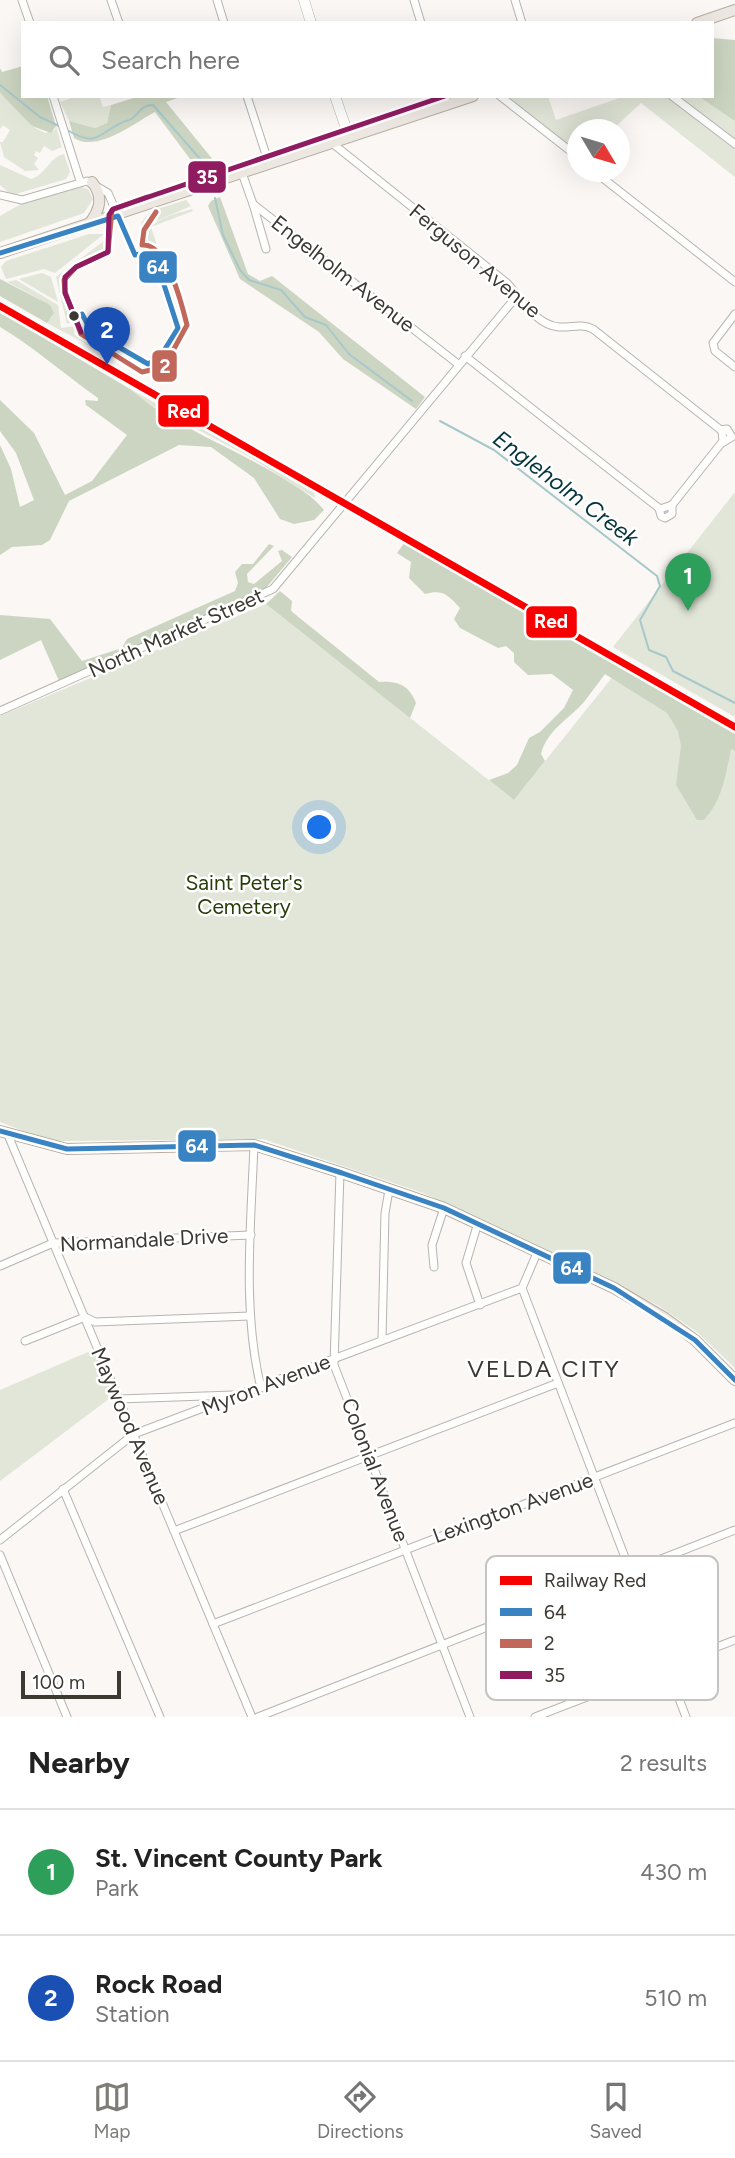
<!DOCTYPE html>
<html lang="en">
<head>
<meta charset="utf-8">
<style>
  body { margin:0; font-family:Figtree,sans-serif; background:#f2f2f2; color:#222 }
  .compass { position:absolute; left:567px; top:119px; width:63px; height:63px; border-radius:50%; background:#fff; box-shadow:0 7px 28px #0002; rotate:128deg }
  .scale { position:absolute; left:21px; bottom:18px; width:100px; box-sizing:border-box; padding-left:7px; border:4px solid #3c3933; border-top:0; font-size:19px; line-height:24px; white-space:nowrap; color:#3c3933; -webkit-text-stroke:5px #fff; paint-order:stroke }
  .you { position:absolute; left:320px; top:828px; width:24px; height:24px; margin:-18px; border:5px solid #fff; border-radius:50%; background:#1a73e8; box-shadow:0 0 0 10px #1a73e833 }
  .badge { display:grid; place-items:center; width:46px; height:46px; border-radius:50%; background:#7e7c77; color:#fff; font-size:23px; font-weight:700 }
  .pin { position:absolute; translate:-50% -58px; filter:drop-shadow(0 2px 4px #0008) }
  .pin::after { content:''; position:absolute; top:37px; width:24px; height:21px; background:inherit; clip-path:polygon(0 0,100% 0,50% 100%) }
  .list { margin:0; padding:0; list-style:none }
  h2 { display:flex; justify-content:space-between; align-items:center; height:91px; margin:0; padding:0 28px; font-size:30px }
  h2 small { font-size:23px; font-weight:400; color:#767676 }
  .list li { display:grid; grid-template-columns:46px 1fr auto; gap:21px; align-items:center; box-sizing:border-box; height:126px; padding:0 28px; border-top:2px solid #e0e0e0 }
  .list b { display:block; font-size:26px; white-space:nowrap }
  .list p { margin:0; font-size:23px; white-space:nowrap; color:#767676 }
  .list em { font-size:23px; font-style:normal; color:#767676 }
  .icon { flex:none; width:38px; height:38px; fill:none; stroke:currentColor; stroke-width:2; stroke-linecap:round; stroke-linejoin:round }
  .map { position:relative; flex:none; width:735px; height:1717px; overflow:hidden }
  .search { position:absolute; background:#fff; box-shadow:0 7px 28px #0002; left:21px; right:21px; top:21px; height:77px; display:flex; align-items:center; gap:18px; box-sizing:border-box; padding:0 24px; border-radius:0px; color:#767676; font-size:26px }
  .sheet { height:343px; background:#fff }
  nav { display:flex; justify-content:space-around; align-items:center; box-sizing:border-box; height:98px; border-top:2px solid #e0e0e0; background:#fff; font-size:19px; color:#767676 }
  nav a { display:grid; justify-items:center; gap:4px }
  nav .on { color:#7e7c77 }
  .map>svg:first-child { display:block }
</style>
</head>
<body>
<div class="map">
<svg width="735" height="1717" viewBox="0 0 735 1717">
  <rect width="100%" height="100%" fill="#faf7f4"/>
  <!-- green -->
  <g fill="#e1e6d8">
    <path d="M735,82v95l-94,-74 -28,26 -35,1 -1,24 -69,-58h40l8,24 69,-24h87z"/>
    <path d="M0,93l32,33 13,7 10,-3 1,-4 6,21 -10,4 -8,-5 -4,7 -4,-2 -2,4 4,3 -4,6 5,6 -14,1 -21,-14 -4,-15h3l7,-12 -7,-5 -3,4z"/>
    <path d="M78,96h21l4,11 8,-2 -4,18 -12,5 -26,-7 -9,-19z"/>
    <path d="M64,154l6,18 -4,7 -50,15 -8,-2 -8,-7v-20l31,14c16,-5 17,-21 33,-25z"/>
    <path d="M81,187l7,2 5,10 -9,14 -84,29v-26l21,-12z"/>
    <path d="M186,200l5,6 -42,18 -8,-1 10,-12z"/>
    <path d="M192,209l1,2 -42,16 32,99 -1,8 -27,43 -9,-6 1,-3c17,0 32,-27 35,-43l-21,-65 -15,-13 3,-4 -2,-10c8,-16 29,-19 45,-24z"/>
    <path d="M89,234h15l-49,39 -11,-4 -38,10 -5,-12 5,-6z"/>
    <path d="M108,238l5,6 -3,11 -37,15c-11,19 -4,32 0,51l-6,3 -11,-47z"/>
    <path d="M42,273l9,4 7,25 -39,-23z"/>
    <path d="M0,278l7,4 9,-2 42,25 3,23 15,-2 -2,8 28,18 -55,-29 7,-10 -15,-14z"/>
    <path d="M130,389l184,102 1,7 -67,-42 -103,-54z"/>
    <path d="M735,492v225l-122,-70z"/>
    <path d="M266,604l248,196 100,-125 121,67v626l-38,-36 -38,-26 -46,-24 -190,-89 -160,-54 -202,2 -22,-4 -39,-15v-406z"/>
    <path d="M95,1349l19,46 -114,86v-91z"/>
  </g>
  <!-- forest -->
  <g fill="#ccd5c1">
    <path d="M712,38l23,2v81l-37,-25h14z"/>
    <path d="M23,66v30h24l9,30 -5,7 -19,-7 -32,-33v-25l2,4z"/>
    <path d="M140,96h43l-17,6 48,59 -12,9 -6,-3 -41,-55c-21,11 -58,41 -81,26l-5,-17 26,7 12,-5 4,-18z"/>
    <path d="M220,197l28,77 12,7 12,-5 153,121 -9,12 -73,-50 -24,-27 -79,-53 -32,-73 3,-5z"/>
    <path d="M0,279l50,26 4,8 -7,10 -47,-27z"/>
    <path d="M0,312l130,77c39,35 104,59 151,88 16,10 31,18 43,33l-10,10 -20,4 -14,-5 -26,-41 -43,-31 -32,-2 -110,56 -19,39 -8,5 -30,2 -12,8v-110l11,24 9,38 14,-7 -18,-47 -16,-22v-31l34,33 31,62 27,-14 35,-46 -41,-30 -1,-5 13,1v-3c-34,-24 -63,-50 -98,-71z"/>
    <path d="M405,542l330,192v17l-4,-2c-5,25 -9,52 -27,71h-7l-21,-35 5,-39 -3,-15 -11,-18 -62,-39c-7,9 -14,19 -21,28 -15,17 -37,28 -43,52l4,7 -31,39 -25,-20 19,-7 9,-8 12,-27 11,-6 24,-24 9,-18 -21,-16 -24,1 -14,-13v-9l-8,-7 -8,2 -38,-20 -6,-9 6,-11c-12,-13 -17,-19 -35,-14l-16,-16 2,-16 -14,-9z"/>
    <path d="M269,544l5,2 -27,28 1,8 6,2 28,-23 -4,-10 4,-1 10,7 -26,31 -10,7 -197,86 -18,-41 -41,20v-45l50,4 32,42 40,-13 5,-9 108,-48 3,-8 -3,-11 7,-8h11z"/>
    <path d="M280,591l12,10 -1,10 88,71c19,-1 30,3 37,21l-6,15 -144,-114z"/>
  </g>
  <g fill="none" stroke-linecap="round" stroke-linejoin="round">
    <!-- stream -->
    <g stroke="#a7c8cb" stroke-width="2">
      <path d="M0,85l40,32 19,9"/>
      <path d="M67,130c30,17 28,6 54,-7 5,-3 10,-2 14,-7 6,-6 8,-11 18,-11l55,63"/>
      <path d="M215,198l8,37 17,35 9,10 32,10 24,27 21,8 23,29 63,47"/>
      <path d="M440,421l54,29 163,126 3,10 -20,34 9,30 17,7 7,14 62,32"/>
    </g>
    <!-- street casing -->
    <g stroke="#b7b4b1" stroke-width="9">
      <g id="street">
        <path d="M22,0l8,23"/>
        <path d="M111,0l8,23"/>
        <path d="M217,0l7,23"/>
        <path d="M414,0l7,23"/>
        <path d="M515,0l7,23"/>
        <path d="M53,96l27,85"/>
        <path d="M247,96l22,68"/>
        <path d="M500,96l78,61"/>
        <path d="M672,96l63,48"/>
        <path d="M332,143l175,140c13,15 29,42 52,44 13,1 21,-4 34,2l129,102 1,10 -51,64 -12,4 -195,-153"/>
        <path d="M595,172l140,110"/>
        <path d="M242,173l11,31 205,160"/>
        <path d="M0,195l22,5 65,-19 21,12 10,23"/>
        <path d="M253,204l13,45"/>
        <path d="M735,314l-22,29 2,8 20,16"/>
        <path d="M721,430l6,-1 5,8 -10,6"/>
        <path d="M659,508l2,8 4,2 7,-4v-9"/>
        <path d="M0,711l273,-122 243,-292"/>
        <path d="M8,1135l244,582"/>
        <path d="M254,1145c-3,80 -12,164 7,243"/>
        <path d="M340,1172l-6,193 136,352"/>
        <path d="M477,1226l-11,37 14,42"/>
        <path d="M0,1266l53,-23 198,-8"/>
        <path d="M434,1267l-2,-22 12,-37"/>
        <path d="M522,1288l164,429"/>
        <path d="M382,1339l3,-126 4,-23"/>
        <path d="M25,1341l60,-24 10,5 155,-6"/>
        <path d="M119,1399l114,-4"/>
        <path d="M63,1489l97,228"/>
        <path d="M174,1531l384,-148"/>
        <path d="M0,1540l134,-106 388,-146 15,-35"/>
        <path d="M0,1555l67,162"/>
        <path d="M213,1624l522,-201"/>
        <path d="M258,1717l477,-187"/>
        <path d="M535,1717l200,-77"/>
      </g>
    </g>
    <!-- secondary casing -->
    <g stroke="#b7b4b1" stroke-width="11">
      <g id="secondary">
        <path d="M304,0l7,23"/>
        <path d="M335,96l14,41"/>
      </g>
    </g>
    <!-- primary casing -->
    <g stroke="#b6ada2" stroke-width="12">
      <g id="primary">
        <path d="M697,23l38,-13"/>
        <path d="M89,224c11,-14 15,-27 3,-42"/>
        <path d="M0,253l473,-157"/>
        <path d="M0,1131l67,18 187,-4 88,28 102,35 170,80 51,30 30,22 40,40"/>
      </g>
    </g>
    <!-- street -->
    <use href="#street" stroke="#fefefd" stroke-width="7"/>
    <!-- secondary -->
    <use href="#secondary" stroke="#fefefd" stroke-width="10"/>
    <!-- primary -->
    <use href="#primary" stroke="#ece7e0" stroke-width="10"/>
    <!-- bus-1 casing -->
    <g stroke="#fff" stroke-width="10">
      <g id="bus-1">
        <path d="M0,253l118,-37 17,39 12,-2 9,7 22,68 -18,29 -12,7 -57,-33 -9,-17"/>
        <path d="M0,1131l67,18 187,-4 88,28 102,35 170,80 81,52 40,40"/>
      </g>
    </g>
    <!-- bus-2 casing -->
    <g stroke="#fff" stroke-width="10">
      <path id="bus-2" d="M147,197l-35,13 -4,42 -32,15 -12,13 1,12 16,42 61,38 22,-5 23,-42c-5,-20 -20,-83 -45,-80l2,-15 12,-18"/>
    </g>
    <!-- bus-3 casing -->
    <g stroke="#fff" stroke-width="10">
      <path id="bus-3" d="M81,332l-16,-39v-16l11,-10 32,-15 1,-37 4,-6 332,-113"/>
    </g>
    <!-- bus-1 -->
    <use href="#bus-1" stroke="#3a83c3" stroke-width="5"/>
    <!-- bus-2 -->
    <use href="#bus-2" stroke="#c2685b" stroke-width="5"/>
    <!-- bus-3 -->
    <use href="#bus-3" stroke="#901b61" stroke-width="5"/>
    <!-- rail-1 casing -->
    <g stroke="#fff" stroke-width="12">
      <path id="rail-1" d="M0,306l735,421"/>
    </g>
    <!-- rail-1 -->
    <use href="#rail-1" stroke="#f80000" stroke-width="7"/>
  </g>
  <!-- markers -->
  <circle fill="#3c3933" stroke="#fff" stroke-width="2.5" cx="74" cy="316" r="6"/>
  <g text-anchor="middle" stroke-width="5" stroke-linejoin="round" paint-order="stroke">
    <!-- street labels -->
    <g font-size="21" fill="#3c3933" stroke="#fff">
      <text transform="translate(475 261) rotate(40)" y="7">Ferguson Avenue</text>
      <text transform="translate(343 274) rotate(38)" y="7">Engelholm Avenue</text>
      <text transform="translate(176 633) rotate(-24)" y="7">North Market Street</text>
      <text transform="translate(144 1240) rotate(-3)" y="7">Normandale Drive</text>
      <text transform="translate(266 1385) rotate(-21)" y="7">Myron Avenue</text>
      <text transform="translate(130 1426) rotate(67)" y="7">Maywood Avenue</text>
      <text transform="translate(375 1470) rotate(69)" y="7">Colonial Avenue</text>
      <text transform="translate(513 1508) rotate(-20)" y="7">Lexington Avenue</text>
    </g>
    <!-- park labels -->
    <g font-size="21" fill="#283e08" stroke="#fff">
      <text x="244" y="890">Saint Peter's<tspan x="244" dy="24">Cemetery</tspan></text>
    </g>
    <!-- water labels -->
    <g font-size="23" font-style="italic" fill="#04353a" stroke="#fff">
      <text transform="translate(566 488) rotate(37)" y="8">Engleholm Creek</text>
    </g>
    <!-- quarter labels -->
    <g font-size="24" letter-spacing="2" fill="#3c3933" stroke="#fff">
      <text x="544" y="1377">VELDA CITY</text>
    </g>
  </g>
  <!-- legend -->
  <rect x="486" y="1556" width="232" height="144" rx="10" fill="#fff" stroke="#c4c4c2" stroke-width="2"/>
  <rect x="500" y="1576" width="32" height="9" fill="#f80000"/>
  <rect x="500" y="1608" width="32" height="8" fill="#3a83c3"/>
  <rect x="500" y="1639" width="32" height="9" fill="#c2685b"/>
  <rect x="500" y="1671" width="32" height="8" fill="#901b61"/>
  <g font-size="19" fill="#3c3933">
    <text x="544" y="1587">Railway Red</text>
    <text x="544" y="1619">64</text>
    <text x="544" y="1650">2</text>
    <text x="544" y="1682">35</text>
  </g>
  <g stroke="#fff" stroke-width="2.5">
    <rect x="187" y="160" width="40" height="34" rx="7" fill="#901b61"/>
    <rect x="138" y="250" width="40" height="34" rx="7" fill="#3a83c3"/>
    <rect x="151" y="349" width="27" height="34" rx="7" fill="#c2685b"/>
    <rect x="157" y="394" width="53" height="34" rx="7" fill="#f80000"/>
    <rect x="525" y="605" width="53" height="34" rx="7" fill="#f80000"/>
    <rect x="177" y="1129" width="40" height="34" rx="7" fill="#3a83c3"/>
    <rect x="552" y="1251" width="40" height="34" rx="7" fill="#3a83c3"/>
  </g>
  <g font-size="19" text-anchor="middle" font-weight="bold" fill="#fff">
    <text x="207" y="184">35</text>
    <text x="158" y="274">64</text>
    <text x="165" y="373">2</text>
    <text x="184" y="418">Red</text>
    <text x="551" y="628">Red</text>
    <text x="197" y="1153">64</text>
    <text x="572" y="1275">64</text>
  </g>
</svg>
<svg class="compass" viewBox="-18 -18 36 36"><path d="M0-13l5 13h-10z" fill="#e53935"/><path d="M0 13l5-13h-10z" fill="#767676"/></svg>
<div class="scale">100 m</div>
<div class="you"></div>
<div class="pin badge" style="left:688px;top:611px;background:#2e9e5b">1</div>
<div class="pin badge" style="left:107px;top:365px;background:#1a4fb4">2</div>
<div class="search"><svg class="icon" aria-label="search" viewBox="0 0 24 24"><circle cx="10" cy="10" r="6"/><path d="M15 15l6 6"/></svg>Search here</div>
</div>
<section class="sheet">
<h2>Nearby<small>2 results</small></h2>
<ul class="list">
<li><span class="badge" style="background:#2e9e5b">1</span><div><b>St. Vincent County Park</b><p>Park</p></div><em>430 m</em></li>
<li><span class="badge" style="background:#1a4fb4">2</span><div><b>Rock Road</b><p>Station</p></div><em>510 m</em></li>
</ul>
</section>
<nav>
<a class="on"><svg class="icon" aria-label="map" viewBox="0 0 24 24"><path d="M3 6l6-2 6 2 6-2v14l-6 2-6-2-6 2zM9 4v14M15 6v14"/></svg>Map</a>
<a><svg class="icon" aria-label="directions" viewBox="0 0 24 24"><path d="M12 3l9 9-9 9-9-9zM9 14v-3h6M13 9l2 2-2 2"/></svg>Directions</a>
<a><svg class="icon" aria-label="saved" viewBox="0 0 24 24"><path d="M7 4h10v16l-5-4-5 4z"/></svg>Saved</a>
</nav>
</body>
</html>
